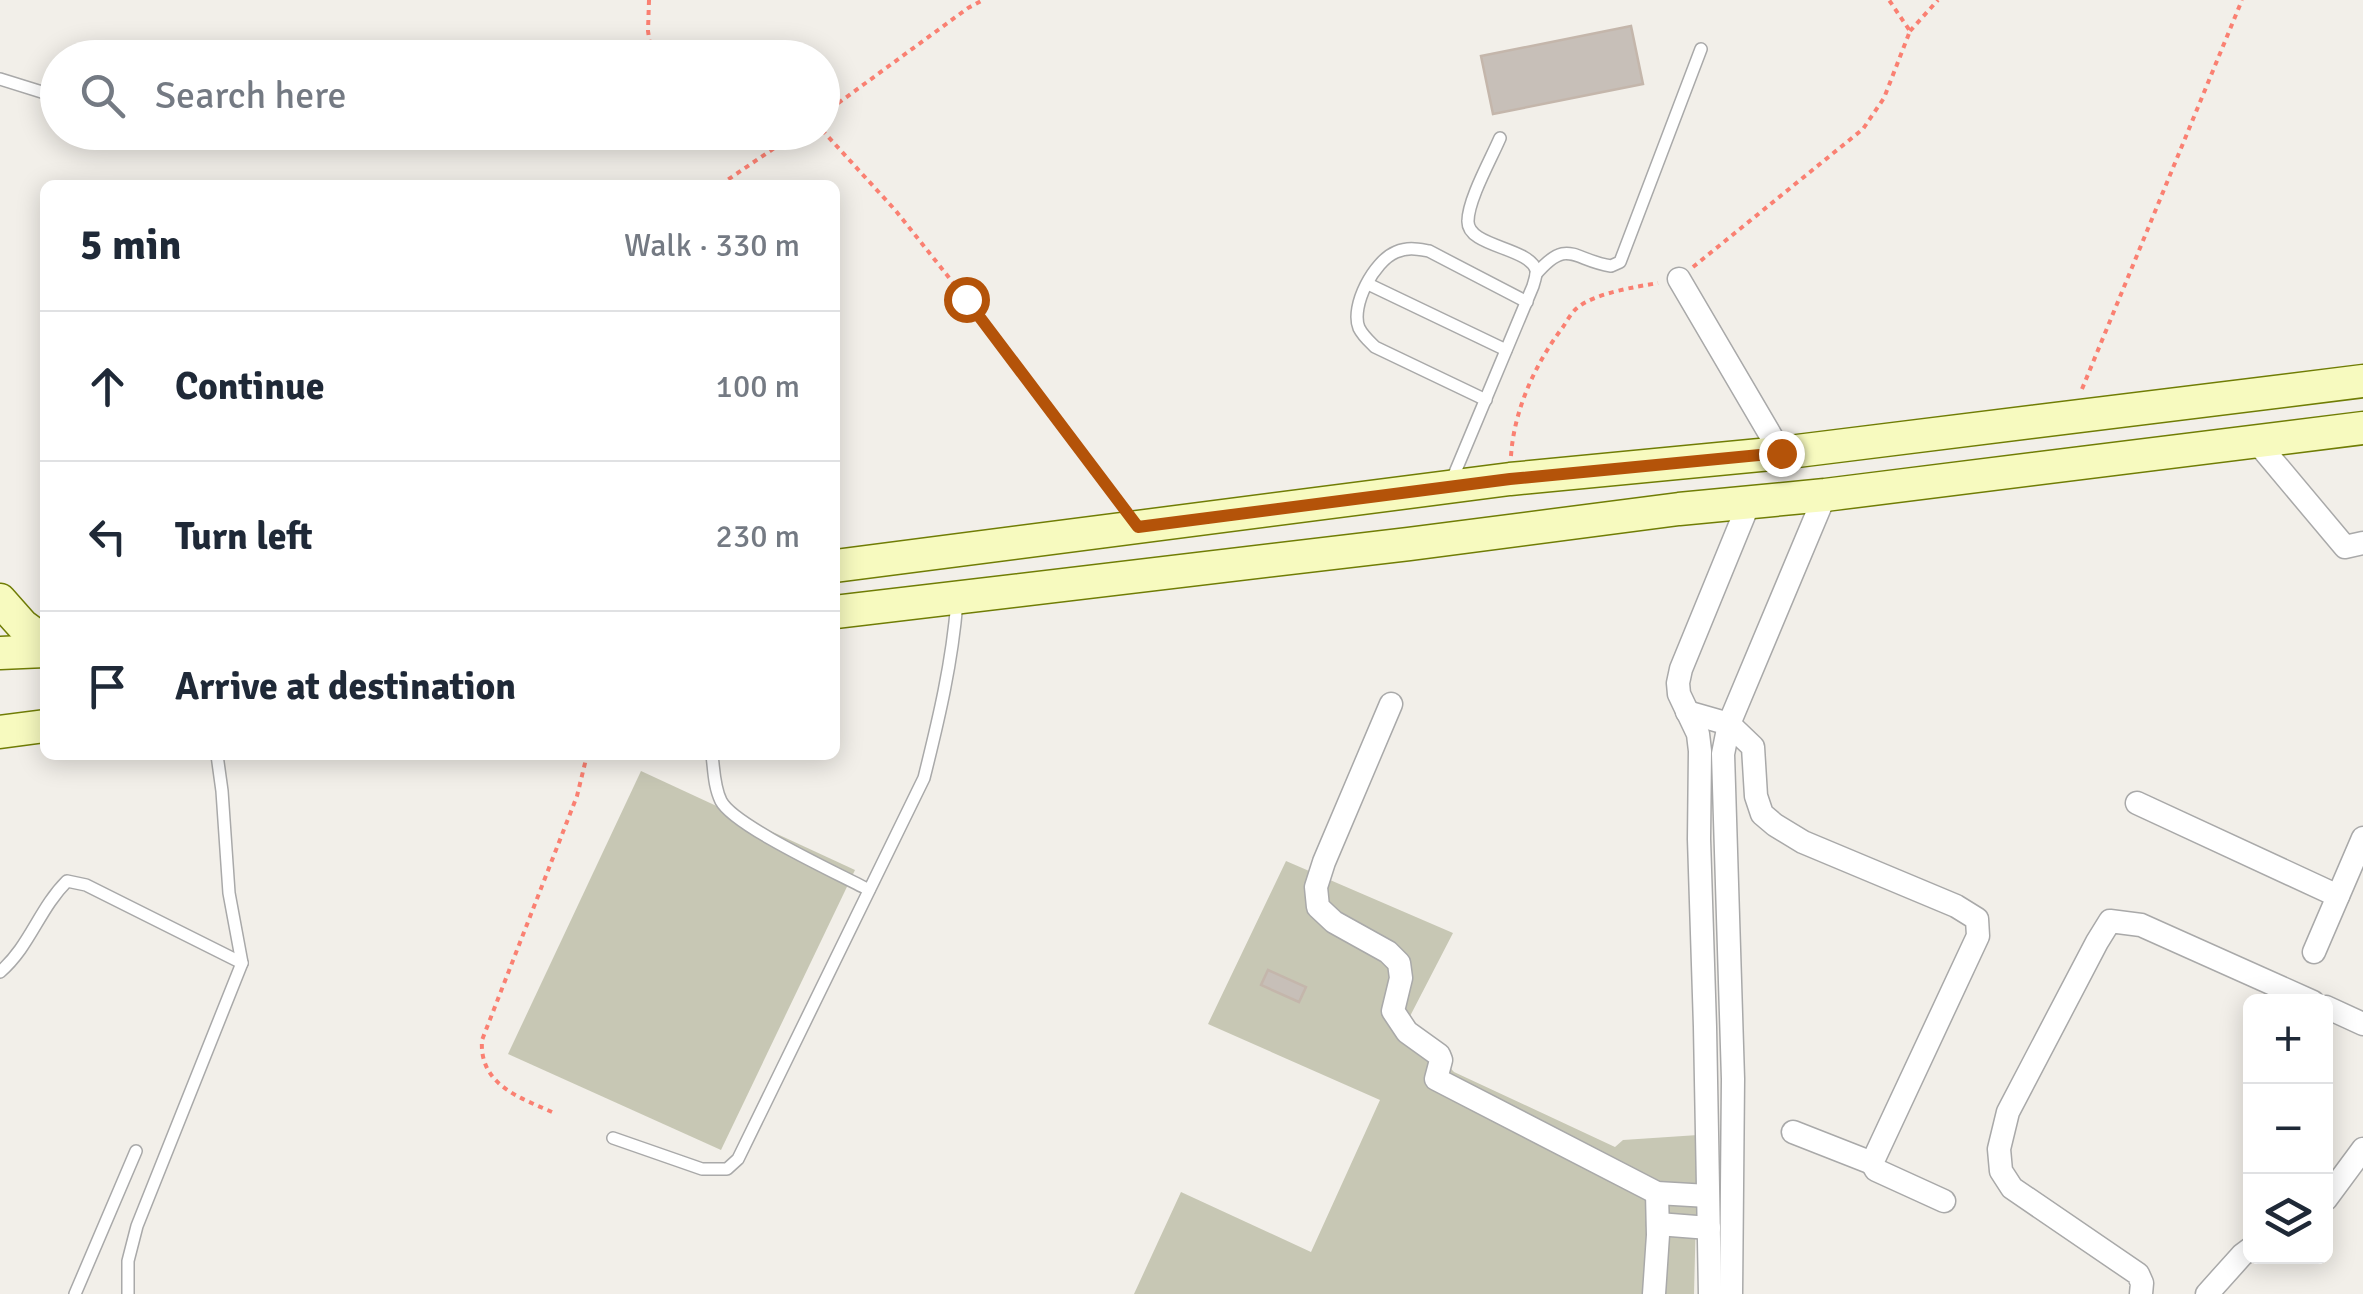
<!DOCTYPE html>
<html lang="en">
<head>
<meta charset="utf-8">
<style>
  body { margin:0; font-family:Signika,sans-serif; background:#f6f6f7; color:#1f2937 }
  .controls { position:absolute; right:30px; bottom:30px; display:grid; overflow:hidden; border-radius:15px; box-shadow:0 5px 25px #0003 }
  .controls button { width:90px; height:90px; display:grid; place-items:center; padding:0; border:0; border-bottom:2px solid #e0e1e3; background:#fff; color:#1f2937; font:50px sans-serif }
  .stop { position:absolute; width:30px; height:30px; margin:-22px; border:8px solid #b45309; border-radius:50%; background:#fff }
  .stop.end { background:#b45309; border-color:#fff; box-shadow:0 2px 10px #0008 }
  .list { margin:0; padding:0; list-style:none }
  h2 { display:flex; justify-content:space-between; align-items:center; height:130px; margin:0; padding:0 40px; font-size:42px }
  h2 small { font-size:32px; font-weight:400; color:#747a83 }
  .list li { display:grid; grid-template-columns:65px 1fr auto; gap:30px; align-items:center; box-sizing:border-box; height:150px; padding:0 40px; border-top:2px solid #e0e1e3 }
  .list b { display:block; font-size:38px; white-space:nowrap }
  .list em { font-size:32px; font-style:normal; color:#747a83 }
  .icon { flex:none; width:55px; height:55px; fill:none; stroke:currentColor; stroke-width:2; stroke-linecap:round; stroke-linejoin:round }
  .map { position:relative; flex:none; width:2363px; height:1294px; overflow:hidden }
  .search { position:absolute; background:#fff; box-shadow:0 5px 25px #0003; left:40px; top:40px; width:800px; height:110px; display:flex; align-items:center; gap:25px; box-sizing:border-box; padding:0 35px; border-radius:55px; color:#747a83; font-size:38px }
  .panel { position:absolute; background:#fff; box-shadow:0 5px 25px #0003; left:40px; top:180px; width:800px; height:580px; border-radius:15px }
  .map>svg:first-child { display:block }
</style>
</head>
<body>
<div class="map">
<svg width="2363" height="1294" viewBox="0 0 2363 1294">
  <rect width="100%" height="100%" fill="#f2efe9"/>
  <!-- construction -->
  <g fill="#c7c7b4">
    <path d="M641,771l214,99 -134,280 -213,-96z"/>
    <path d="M1286,861l167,72 -46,89 47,50 161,75 8,-7 75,-5 -4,159h-560l47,-102 130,60 69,-152 -172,-76z"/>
  </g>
  <!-- building -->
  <g fill="#c7bfb8" stroke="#c4b6ab" stroke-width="2.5">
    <path d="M1631,26l12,58 -150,30 -12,-58z"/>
    <path d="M1268,970l38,17 -7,15 -38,-17z"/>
  </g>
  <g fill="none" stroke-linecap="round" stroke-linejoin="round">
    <!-- lane casing -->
    <g stroke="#a9a9a9" stroke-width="14">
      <g id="lane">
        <path d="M0,79l45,14"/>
        <path d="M1536,274c32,-37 37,-14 75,-8l9,-4 81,-213"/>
        <path d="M1368,284l138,66"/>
        <path d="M1486,400l-111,-53c-6,-6 -12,-11 -16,-19 -9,-22 15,-67 37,-76 12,-5 21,-3 33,-1l98,51"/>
        <path d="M1451,482l82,-196c1,-4 4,-12 3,-16 -7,-23 -69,-23 -68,-49 0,-21 23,-62 32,-83"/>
        <path d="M712,755c2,15 2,32 9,46 13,25 118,73 148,89"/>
        <path d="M0,972c30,-26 39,-63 67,-91l19,4 156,78"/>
        <path d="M613,1138l89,31h25l11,-10 186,-381c15,-60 28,-115 33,-176"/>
        <path d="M75,1294l61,-143"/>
        <path d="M128,1294v-33l9,-35 105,-263 -13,-70 -7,-102 -5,-36"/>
      </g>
    </g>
    <!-- street casing -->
    <g stroke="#a9a9a9" stroke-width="25">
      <g id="street">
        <path d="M1679,279l102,174"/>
        <path d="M2256,441l89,106 18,-4"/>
        <path d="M1391,704l-67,158 -8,25 2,20 16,15 54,30 11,11 2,15 -8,33 14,21 32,23 2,5 -5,19 221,114 51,3"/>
        <path d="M1687,712l42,12 24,23 3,49 6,18 13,11 28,17 153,64 21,13 1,17 -106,227 4,7 68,31"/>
        <path d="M2137,803l201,93"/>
        <path d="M2314,952l49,-114"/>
        <path d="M2326,1007l37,17"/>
        <path d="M1793,1132l79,31"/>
        <path d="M2326,1199l37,-50"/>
        <path d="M1658,1224l51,4"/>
        <path d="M1654,1294l4,-59 -1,-42"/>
        <path d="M1710,1294l-5,-267 -6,-188 1,-88 -2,-17 -19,-40 -1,-11 3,-14 68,-166"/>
        <path d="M1731,1294l2,-215 -10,-325 6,-30 96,-229"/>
        <path d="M2141,1294l1,-11 -4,-9 -126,-86 -11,-17 -2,-22 9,-37 89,-170 13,-21 31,4 172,77"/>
        <path d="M2207,1294l35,-39 8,-6"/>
      </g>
    </g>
    <!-- secondary casing -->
    <g stroke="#707d05" stroke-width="35">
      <g id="secondary">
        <path d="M835,566l675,-87 271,-26 582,-72"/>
        <path d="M0,600l23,26 22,16"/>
        <path d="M835,612l574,-68 270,-35 146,-14 538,-67"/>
        <path d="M0,653l45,-2"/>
        <path d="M0,732l45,-6"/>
      </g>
    </g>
    <!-- path -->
    <g stroke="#fa8072" stroke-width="4" stroke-dasharray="5 5" stroke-linecap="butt">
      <path d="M649,0l-1,31 4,27"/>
      <path d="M1910,31l28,-31"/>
      <path d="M822,115l146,-107 15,-8"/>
      <path d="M822,130l74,81 70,88 155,206"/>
      <path d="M720,185l78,-53"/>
      <path d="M1693,267l170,-138 21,-31 26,-67 -21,-31"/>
      <path d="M2082,389l160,-389"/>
      <path d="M1511,456c3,-46 24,-92 52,-129 4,-6 8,-14 14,-19 18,-15 58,-21 81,-25"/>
      <path d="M552,1112c-34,-15 -73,-28 -70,-72l95,-244 10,-41"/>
    </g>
    <!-- lane -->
    <use href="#lane" stroke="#fff" stroke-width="11"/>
    <!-- street -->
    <use href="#street" stroke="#fff" stroke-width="22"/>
    <!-- secondary -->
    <use href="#secondary" stroke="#f7fabf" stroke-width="32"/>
  </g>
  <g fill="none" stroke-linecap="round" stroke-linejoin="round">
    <!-- route -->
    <path stroke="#b45309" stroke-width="12" d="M966,299l172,228 372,-48 271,-26"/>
  </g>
</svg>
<div class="controls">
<button>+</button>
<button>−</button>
<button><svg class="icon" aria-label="layers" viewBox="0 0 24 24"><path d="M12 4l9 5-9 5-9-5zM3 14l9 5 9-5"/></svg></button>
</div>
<div class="stop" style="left:966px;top:299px"></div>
<div class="stop end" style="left:1781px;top:453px"></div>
<div class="search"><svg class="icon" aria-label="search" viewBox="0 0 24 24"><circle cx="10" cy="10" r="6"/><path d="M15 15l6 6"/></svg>Search here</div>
<section class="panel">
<h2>5 min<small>Walk · 330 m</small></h2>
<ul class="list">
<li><svg class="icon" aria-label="ahead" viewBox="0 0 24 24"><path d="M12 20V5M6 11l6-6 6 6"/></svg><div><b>Continue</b></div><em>100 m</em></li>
<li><svg class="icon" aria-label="left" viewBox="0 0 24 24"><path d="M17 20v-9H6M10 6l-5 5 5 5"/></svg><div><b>Turn left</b></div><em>230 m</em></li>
<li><svg class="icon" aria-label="arrive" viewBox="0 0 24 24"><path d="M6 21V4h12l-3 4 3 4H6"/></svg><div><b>Arrive at destination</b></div></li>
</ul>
</section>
</div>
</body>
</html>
